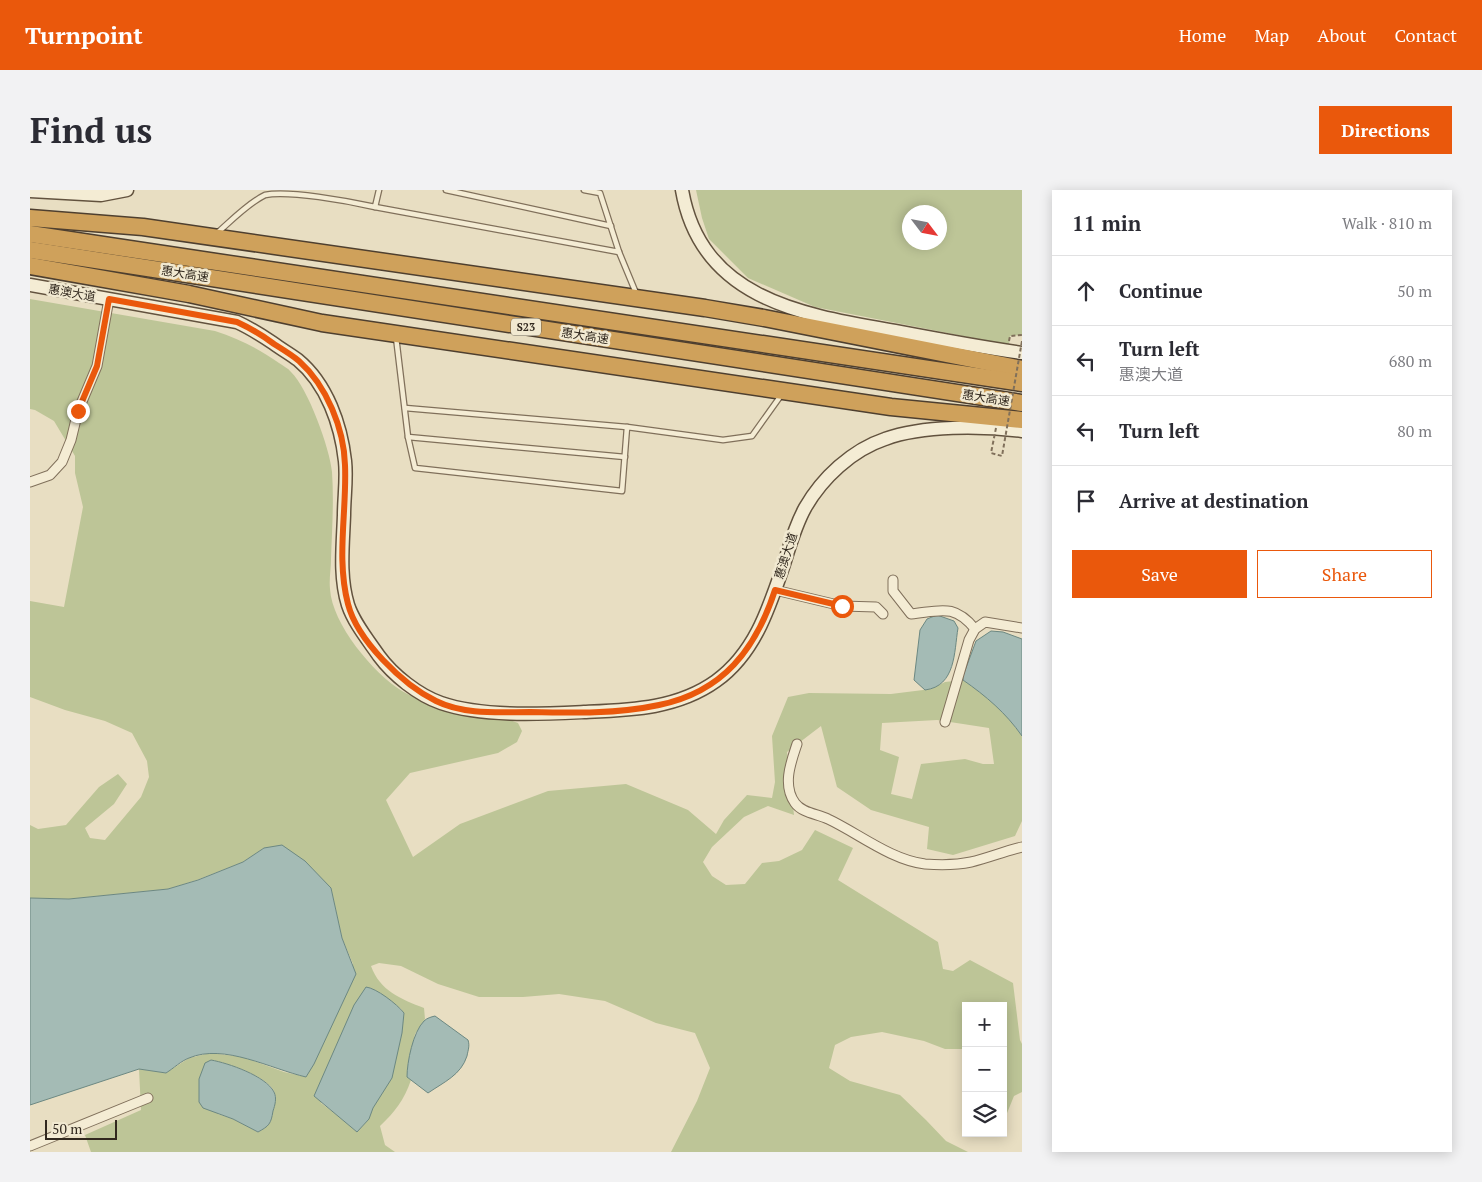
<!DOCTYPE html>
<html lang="en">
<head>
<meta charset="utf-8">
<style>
  body { margin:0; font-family:"PT Serif","Noto Sans SC",serif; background:#f2f2f3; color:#2b2b33 }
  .controls { position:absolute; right:15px; bottom:15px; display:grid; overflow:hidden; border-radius:0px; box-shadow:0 2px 12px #0003 }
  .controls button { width:45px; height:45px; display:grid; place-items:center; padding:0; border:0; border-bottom:1px solid #e1e1e2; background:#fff; color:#2b2b33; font:25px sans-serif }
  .compass { position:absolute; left:872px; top:15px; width:45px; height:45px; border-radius:50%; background:#fff; box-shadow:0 2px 12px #0003; rotate:122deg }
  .scale { position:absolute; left:15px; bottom:12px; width:72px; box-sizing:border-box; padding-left:5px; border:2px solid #31281e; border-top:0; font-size:14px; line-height:18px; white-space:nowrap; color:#31281e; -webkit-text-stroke:4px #f1e9d1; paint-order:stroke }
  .stop { position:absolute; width:15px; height:15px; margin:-11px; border:4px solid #ea580c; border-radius:50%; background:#fff }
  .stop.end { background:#ea580c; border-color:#fff; box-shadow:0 1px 5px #0008 }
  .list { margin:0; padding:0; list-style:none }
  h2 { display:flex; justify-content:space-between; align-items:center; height:65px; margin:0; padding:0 20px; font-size:21px }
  h2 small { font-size:16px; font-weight:400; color:#7c7c81 }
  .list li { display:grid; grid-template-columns:32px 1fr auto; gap:15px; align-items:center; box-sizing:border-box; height:70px; padding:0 20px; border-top:1px solid #e1e1e2 }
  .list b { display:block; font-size:19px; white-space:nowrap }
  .list p { margin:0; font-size:16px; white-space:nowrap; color:#7c7c81 }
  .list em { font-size:16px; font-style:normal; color:#7c7c81 }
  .actions { display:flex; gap:10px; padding:15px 20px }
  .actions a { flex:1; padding:11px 0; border:1px solid #ea580c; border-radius:0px; text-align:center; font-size:18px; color:#ea580c }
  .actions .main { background:#ea580c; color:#fff }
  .icon { flex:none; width:28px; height:28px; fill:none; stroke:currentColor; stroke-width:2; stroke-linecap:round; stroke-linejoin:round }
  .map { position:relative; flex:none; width:992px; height:962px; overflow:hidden; border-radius:0px }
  header { display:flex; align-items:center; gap:30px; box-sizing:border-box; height:70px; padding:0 25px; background:#ea580c; color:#fff }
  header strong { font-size:24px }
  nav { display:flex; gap:28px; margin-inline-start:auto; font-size:18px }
  .intro { display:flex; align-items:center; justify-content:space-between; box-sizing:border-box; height:120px; padding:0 30px }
  h1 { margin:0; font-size:35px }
  .button { padding:12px 22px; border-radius:0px; background:#ea580c; color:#fff; font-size:18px; font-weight:700 }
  main { display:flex; gap:30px; padding:0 30px }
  aside { flex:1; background:#fff; border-radius:0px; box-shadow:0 2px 12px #0003 }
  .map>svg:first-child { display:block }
</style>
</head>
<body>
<header>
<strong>Turnpoint</strong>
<nav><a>Home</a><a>Map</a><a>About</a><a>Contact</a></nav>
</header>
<div class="intro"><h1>Find us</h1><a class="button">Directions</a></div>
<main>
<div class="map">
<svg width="992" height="962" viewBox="0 0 992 962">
  <rect width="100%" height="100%" fill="#e8dec2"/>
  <!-- green -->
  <g fill="#bdc597" fill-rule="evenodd">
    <path d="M666,0h326v145l-12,1 -1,9 -194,-38 -67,-29 -39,-39 -7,-21zM909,22v30h-30v-30z"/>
    <path d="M0,109l185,32c24,8 43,17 64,32 4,3 9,5 12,9 17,16 39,77 41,100 2,29 0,58 -1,87 0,10 -2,20 -1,30 2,35 43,84 72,102 36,22 79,17 116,32l4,8 -5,11 -19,11 -88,20 -24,27 27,57 47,-33 88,-33 78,-7 62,26 28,24 8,-14 23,-25 25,3 3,-16 -3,-46 16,-39 21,-4 82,1 40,-5 14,-7 18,-2 18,12 28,26 13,18v85l-7,15 -62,19 -26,-6 2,-22 -58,-17 -34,-23 -16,-61 -34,26 7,63 -26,-9 -24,11 -32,30 -9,15 9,14 14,9 19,-1 17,-21 17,-2 23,-11 13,-20 38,18 -15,32 100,62 5,27 10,2 17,-11 43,23 7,57 2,4v48l-8,4 -9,22h-2v-38l3,-5 -3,-3v-66h-37v43h-21l-21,-8 -42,-9 -31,5 -16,8 -6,23 21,13 50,14 26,25 20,21 22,11h-297l26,-51 13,-33 -15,-35 -39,-10 -51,-22 -46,-7 -36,3h-44l-41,-13 -37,-18 -22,-3 -8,3c9,25 30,33 53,42l1,11 -10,15 -8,43 4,3c-7,20 -16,32 -31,46l5,19 10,7h-304l-6,-17 56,-25 -2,-41 27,4 23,-15 21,-5 33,4 41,15 22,5 47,-113 -11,-26 -11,-50 -67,-40 -21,14 -46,18 -29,9 -99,10 -39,-1v-73l8,4 28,-4 33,-38 19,-13 9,10 -13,20 -29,24 5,10 15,2 36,-43 8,-20 -2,-16 -15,-28 -27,-12 -40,-11 -35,-13v-96l34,6 19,-100 -8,-34v-17l-21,-35 -19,-11 -5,-1zM907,530l52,8 5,36h-11l-18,-5 -44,5 -9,35 -21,-5 8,-37 -19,-7 2,-27zM341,798l29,20 4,5 -35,106 -12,13 -20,-17 -16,-12zM181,870c17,3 55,16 63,31 3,7 1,13 -1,20 -2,13 -4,15 -15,21l-25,-13 -15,-5z"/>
  </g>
  <!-- water -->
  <g fill="#a4bbb5" stroke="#6c8882">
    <path d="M907,425l17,6 4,7c-4,24 -2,58 -33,62l-11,-10 6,-50 7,-11z"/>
    <path d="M961,441l12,1 19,7v97c-16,-23 -36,-40 -59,-56v-4l13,-35z"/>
    <path d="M252,655l23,16 26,27 11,50 14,36 -42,90 -8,13c-35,-8 -82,-34 -117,-19 -8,3 -15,10 -23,15l-27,-4 -109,36v-207l39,1 99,-10 30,-9 45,-18 21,-14z"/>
    <path d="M336,797c10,1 31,17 38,26l-2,20 -10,45 -19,30 -4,11 -12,13 -43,-36 40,-91z"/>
    <path d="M405,826l33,24c2,6 0,10 -1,16 -6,19 -23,26 -39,37l-21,-16c0,-15 6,-45 17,-56 3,-3 7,-4 11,-5z"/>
    <path d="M181,870c17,3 55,16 63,32 3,6 1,13 -1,19 -2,13 -4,15 -15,21l-25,-13 -30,-11 -4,-6v-23l6,-16z"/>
  </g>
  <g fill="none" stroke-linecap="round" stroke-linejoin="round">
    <!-- lane casing -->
    <g stroke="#80705b" stroke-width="7">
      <g id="lane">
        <path d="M416,0l165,36"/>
        <path d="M554,0l16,3 19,59 17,41"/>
        <path d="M345,17l244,45"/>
        <path d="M186,44c14,-12 32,-31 49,-39 23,-5 83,6 110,12l4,-17"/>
        <path d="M366,147l12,100 7,31 207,23 5,-64 96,13 29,-4 30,-42"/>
        <path d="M375,218l222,19"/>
        <path d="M378,247l217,20"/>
      </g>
    </g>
    <!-- street casing -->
    <g stroke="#80705b" stroke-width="11">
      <g id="street">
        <path d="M0,292l20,-7 12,-13 9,-22 7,-29 19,-45 12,-67"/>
        <path d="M863,390v11l18,23c29,-3 43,-11 64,15"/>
        <path d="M745,400l67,16 34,1 7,7"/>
        <path d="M915,532l24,-82 6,-11 10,-7 37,6"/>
        <path d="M767,554c-6,18 -15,41 -2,59 7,10 23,11 33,16 30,14 63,41 97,45 14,1 32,1 46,-2 17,-4 34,-11 51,-15"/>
        <path d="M0,956l118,-48"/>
      </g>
    </g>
    <!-- secondary casing -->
    <g stroke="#62523e" stroke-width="15">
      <g id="secondary">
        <path d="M652,0c19,110 122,125 213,141 42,8 85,16 127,22"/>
        <path d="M0,1l71,4 26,-5"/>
        <path d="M0,95l207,37c13,6 24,13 36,21 8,6 17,11 25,17 29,24 43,65 47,101 2,18 -1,36 -1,54 -1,30 -5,61 4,90 6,18 20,35 31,51 14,19 39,39 62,47 41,14 99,11 143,9 46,-2 93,-3 132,-31 39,-28 53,-73 68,-117 6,-19 11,-38 21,-56 17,-30 47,-58 80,-69 38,-14 97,-13 137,-8"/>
      </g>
    </g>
    <!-- highway casing -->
    <g stroke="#4e3f2f" stroke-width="19">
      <g id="highway">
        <path d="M0,28l113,9 562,81 59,10 258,51"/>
        <path d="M0,44l992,149"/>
        <path d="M0,60l992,153"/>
        <path d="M0,76l159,28 133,29 569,84 131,13"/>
      </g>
    </g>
    <!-- path -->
    <path stroke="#80705b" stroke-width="2" stroke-dasharray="4 2.5" stroke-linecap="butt" d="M979,151l1,-5 12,-1"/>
    <!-- lane -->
    <use href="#lane" stroke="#f4ecd4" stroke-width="4.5"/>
    <!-- street -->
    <use href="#street" stroke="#f4ecd4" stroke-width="9"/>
    <!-- secondary -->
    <use href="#secondary" stroke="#f4ecd4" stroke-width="12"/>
    <!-- highway -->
    <use href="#highway" stroke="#cfa15b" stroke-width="16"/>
    <!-- path-bridge -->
    <path stroke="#80705b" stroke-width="2" stroke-dasharray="4 2.5" stroke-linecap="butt" d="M966,238l-5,25 11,3 20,-115"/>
  </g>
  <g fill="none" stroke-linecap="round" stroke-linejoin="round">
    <!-- route -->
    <path stroke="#ea580c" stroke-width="6" d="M48,221l19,-45 12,-67 128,23c13,6 25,13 37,22 8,5 18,11 25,17 28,25 45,68 46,104 2,46 -9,93 3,139 9,36 55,81 88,97 28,14 63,11 94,11 43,1 87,2 129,-7 64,-13 97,-56 116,-115l67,16"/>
  </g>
  <g text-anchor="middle" stroke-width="5" stroke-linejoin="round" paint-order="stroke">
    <!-- shield labels -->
    <rect fill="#f1e9d1" stroke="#6b6254" stroke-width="1" x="481" y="128.5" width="30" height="17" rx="4"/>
    <g font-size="11" font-weight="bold" fill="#31281e">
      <text x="496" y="141">S23</text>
    </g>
    <!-- street labels -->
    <g font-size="12" fill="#31281e" stroke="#f1e9d1">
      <text transform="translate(155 84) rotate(9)" y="4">惠大高速</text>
      <text transform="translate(42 103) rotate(10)" y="4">惠澳大道</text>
      <text transform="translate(555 146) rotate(9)" y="4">惠大高速</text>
      <text transform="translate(956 208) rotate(9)" y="4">惠大高速</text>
      <text transform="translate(756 366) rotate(-72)" y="4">惠澳大道</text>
    </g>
  </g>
</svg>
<div class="controls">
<button>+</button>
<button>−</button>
<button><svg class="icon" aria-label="layers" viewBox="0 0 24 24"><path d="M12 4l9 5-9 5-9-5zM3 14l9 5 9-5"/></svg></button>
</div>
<svg class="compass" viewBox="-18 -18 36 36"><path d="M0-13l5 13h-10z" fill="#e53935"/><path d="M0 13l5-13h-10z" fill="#7c7c81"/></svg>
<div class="scale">50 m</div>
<div class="stop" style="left:812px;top:416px"></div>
<div class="stop end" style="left:48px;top:221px"></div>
</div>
<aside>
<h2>11 min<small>Walk · 810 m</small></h2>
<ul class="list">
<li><svg class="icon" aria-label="ahead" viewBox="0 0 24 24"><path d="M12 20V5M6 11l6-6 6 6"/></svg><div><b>Continue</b></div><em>50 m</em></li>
<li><svg class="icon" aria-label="left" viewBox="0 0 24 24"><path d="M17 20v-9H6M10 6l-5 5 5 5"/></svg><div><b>Turn left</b><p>惠澳大道</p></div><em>680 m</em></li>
<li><svg class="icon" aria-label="left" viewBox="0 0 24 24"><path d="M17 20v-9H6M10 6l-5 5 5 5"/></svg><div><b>Turn left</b></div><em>80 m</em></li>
<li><svg class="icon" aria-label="arrive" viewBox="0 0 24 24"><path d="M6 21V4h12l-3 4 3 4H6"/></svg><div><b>Arrive at destination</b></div></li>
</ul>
<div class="actions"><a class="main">Save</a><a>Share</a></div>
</aside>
</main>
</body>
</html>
